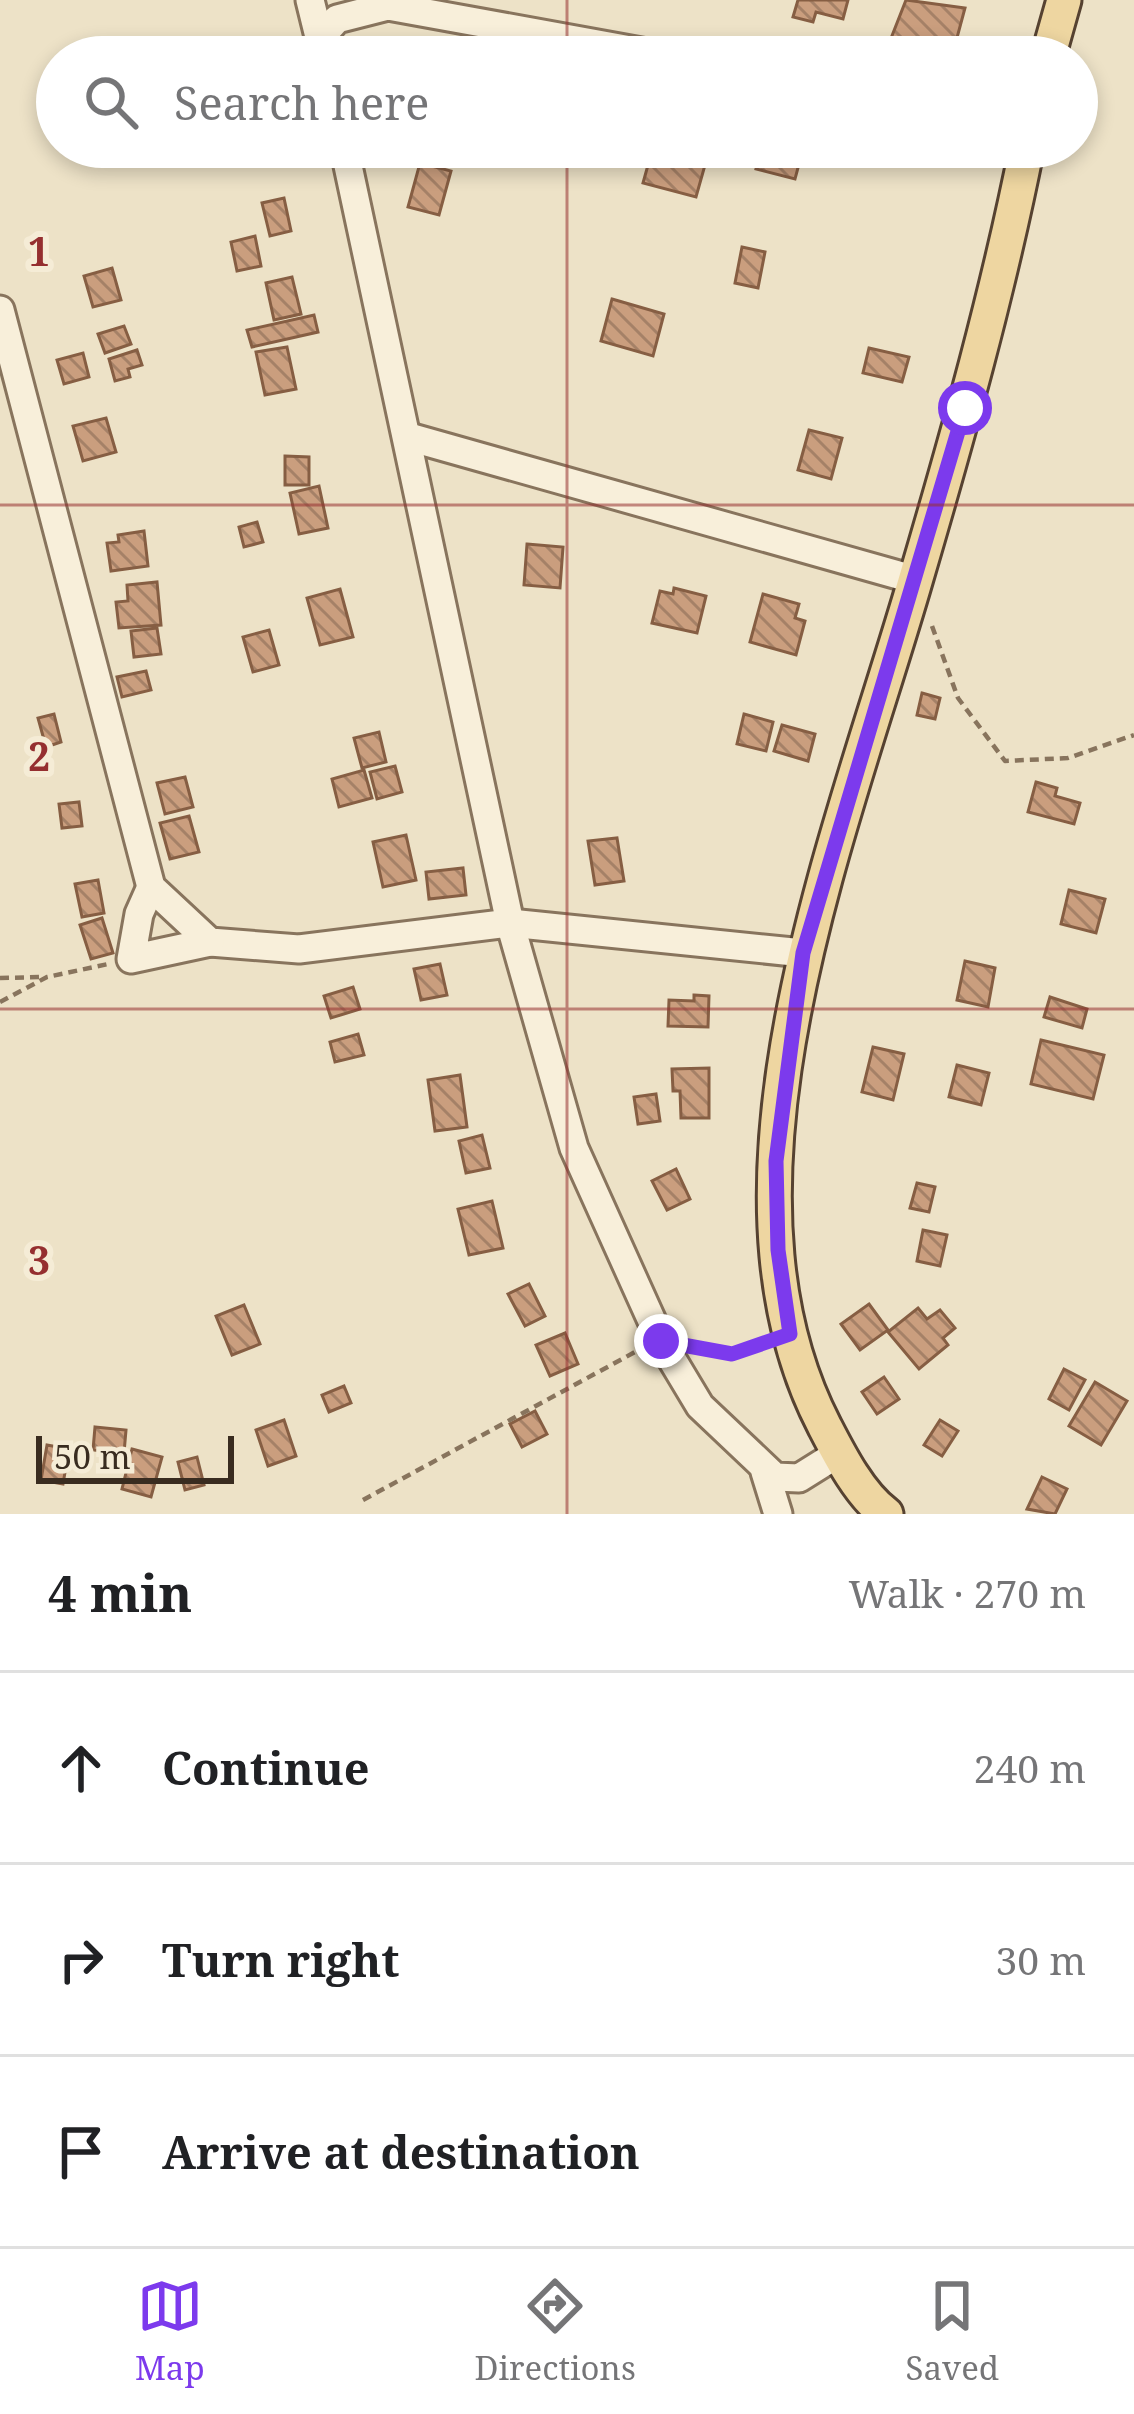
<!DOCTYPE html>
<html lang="en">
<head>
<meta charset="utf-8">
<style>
  body { margin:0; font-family:"Noto Serif",serif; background:#f6f6f6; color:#202124 }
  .scale { position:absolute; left:36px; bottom:30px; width:198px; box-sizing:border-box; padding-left:12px; border:6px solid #392c20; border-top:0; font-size:33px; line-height:42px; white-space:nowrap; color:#392c20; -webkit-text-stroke:9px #f5ecd6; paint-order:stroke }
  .stop { position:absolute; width:36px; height:36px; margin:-27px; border:9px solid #7c3aed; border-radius:50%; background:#fff }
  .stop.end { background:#7c3aed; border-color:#fff; box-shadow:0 3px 12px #0008 }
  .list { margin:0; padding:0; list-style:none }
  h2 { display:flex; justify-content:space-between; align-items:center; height:156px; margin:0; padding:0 48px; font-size:51px }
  h2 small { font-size:39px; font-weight:400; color:#757577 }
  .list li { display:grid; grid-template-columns:78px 1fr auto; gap:36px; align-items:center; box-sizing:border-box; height:192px; padding:0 48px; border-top:3px solid #e0e0e0 }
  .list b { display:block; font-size:45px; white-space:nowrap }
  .list em { font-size:39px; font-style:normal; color:#757577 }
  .icon { flex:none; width:66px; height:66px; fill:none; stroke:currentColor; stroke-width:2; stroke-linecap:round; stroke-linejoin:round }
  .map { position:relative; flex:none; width:1134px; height:1514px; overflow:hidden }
  .search { position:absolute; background:#fff; box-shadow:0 6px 18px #0003; left:36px; right:36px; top:36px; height:132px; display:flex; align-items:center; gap:30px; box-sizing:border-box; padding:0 42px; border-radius:66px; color:#757577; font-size:45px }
  .sheet { height:732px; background:#fff }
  nav { display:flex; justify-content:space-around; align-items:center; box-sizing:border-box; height:168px; border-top:3px solid #e0e0e0; background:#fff; font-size:33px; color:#757577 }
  nav a { display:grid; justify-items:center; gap:6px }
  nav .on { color:#7c3aed }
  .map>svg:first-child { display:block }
</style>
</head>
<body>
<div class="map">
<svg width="1134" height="1514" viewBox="0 0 1134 1514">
  <defs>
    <pattern id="building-back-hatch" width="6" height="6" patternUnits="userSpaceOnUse" patternTransform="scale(3)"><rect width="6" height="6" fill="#ca9e7e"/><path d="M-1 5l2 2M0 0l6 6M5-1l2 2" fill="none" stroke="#a58167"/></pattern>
  </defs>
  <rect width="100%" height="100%" fill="#ede2c7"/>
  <!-- building -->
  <g fill="url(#building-back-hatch)" stroke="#865e43" stroke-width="3">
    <path d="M798,0h50l-5,19 -27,-7 -3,10 -20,-5z"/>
    <path d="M906,0l59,8 -11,41 -29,-8 -4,14 -33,-9z"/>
    <path d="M653,147l54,11 -11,39 -53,-14z"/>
    <path d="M762,147l40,6 -7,26 -39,-10z"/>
    <path d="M420,163l31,8 -12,44 -31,-8z"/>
    <path d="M284,198l7,33 -21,5 -8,-33z"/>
    <path d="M255,236l6,30 -24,5 -6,-29z"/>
    <path d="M742,247l23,5 -7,36 -23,-5z"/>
    <path d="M112,268l9,32 -28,7 -9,-31z"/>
    <path d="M292,277l9,37 -27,6 -8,-37z"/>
    <path d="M612,299l52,15 -11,42 -52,-15z"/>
    <path d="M314,315l4,17 -66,15 -5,-17z"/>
    <path d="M124,326l7,18 -26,9 -7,-19z"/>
    <path d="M287,347l9,42 -31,6 -9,-43z"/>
    <path d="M869,348l40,9 -7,25 -39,-9z"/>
    <path d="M137,350l5,15 -14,4 2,8 -15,4 -6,-22z"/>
    <path d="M83,353l6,24 -25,7 -7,-24z"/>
    <path d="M106,418l10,34 -33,9 -10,-35z"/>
    <path d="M809,430l33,8 -11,41 -33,-9z"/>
    <path d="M285,456l24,1v28h-24z"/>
    <path d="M319,486l9,42 -29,6 -9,-41z"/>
    <path d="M257,522l6,20 -19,5 -5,-20z"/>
    <path d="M144,531l4,35 -37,5 -4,-28 12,-1 -1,-7z"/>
    <path d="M527,544l36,3 -3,41 -36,-3z"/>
    <path d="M157,582l4,43 -42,3 -3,-26 12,-1 -1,-16z"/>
    <path d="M674,588l32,8 -9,37 -45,-10 8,-32 13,3z"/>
    <path d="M340,589l13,48 -33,8 -13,-47z"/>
    <path d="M763,594l36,10 -4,14 10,3 -9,34 -46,-13z"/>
    <path d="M157,628l4,26 -27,3 -3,-26z"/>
    <path d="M269,630l10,35 -26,7 -10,-35z"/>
    <path d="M146,671l5,19 -29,7 -5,-20z"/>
    <path d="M922,693l18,5 -5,21 -18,-4z"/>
    <path d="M54,714l7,28 -15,5 -8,-29z"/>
    <path d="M744,714l29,8 -7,29 -29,-7z"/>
    <path d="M782,725l33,9 -7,27 -34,-10z"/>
    <path d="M379,732l7,30 -24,6 -8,-30z"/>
    <path d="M395,766l7,26 -25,7 -7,-27z"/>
    <path d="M364,770l8,28 -33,9 -7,-28z"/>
    <path d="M185,777l8,30 -28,7 -8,-31z"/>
    <path d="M1036,782l21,6 -2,8 25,7 -6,21 -46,-12z"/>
    <path d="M79,802l3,24 -20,2 -3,-24z"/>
    <path d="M189,816l10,36 -29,7 -10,-36z"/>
    <path d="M406,835l10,45 -33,7 -10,-45z"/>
    <path d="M617,838l7,43 -29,4 -7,-44z"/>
    <path d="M463,868l3,27 -37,4 -3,-27z"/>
    <path d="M98,880l6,33 -22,4 -7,-33z"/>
    <path d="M1069,890l36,9 -9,34 -35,-9z"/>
    <path d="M102,918l11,35 -22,6 -11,-34z"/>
    <path d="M965,961l30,7 -7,39 -31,-7z"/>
    <path d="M440,964l7,31 -26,5 -7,-31z"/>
    <path d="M353,987l7,22 -29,9 -7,-22z"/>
    <path d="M694,995l15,1 -1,31 -40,-1 1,-26 25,1z"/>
    <path d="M1050,997l37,12 -5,19 -38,-11z"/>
    <path d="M358,1034l6,21 -29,7 -5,-20z"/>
    <path d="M1041,1040l63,15 -11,44 -62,-15z"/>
    <path d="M873,1047l31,7 -11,46 -31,-8z"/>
    <path d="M957,1065l32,8 -8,32 -32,-8z"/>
    <path d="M709,1068v50h-28l-1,-27h-7l-1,-22z"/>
    <path d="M460,1075l7,52 -32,4 -7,-51z"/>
    <path d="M656,1094l4,27 -22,3 -4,-27z"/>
    <path d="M482,1135l8,33 -24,5 -7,-32z"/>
    <path d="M676,1169l14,30 -23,11 -15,-29z"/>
    <path d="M917,1183l18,4 -6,25 -19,-4z"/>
    <path d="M492,1201l11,47 -34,7 -11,-46z"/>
    <path d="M923,1230l24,5 -7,31 -23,-5z"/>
    <path d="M529,1284l16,32 -20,10 -17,-32z"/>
    <path d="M869,1304l19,26 -28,20 -19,-26z"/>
    <path d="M244,1305l16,39 -28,11 -16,-39z"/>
    <path d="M918,1308l9,11 13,-9 15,18 -12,10 5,7 -29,24 -31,-37z"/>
    <path d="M565,1333l13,31 -28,12 -14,-31z"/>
    <path d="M1064,1369l21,11 -16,30 -20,-11z"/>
    <path d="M884,1377l15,22 -22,15 -15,-22z"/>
    <path d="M1095,1382l32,19 -26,44 -32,-19z"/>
    <path d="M344,1386l7,17 -22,9 -7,-17z"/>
    <path d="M535,1411l12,23 -25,13 -12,-23z"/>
    <path d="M284,1420l12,36 -28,10 -12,-36z"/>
    <path d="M940,1420l18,11 -16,25 -18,-11z"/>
    <path d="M95,1427l31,3 -2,23 -31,-3z"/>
    <path d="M47,1445l22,4 -6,35 -22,-4z"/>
    <path d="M132,1449l30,8 -11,40 -29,-8z"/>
    <path d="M197,1457l7,28 -19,5 -7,-28z"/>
    <path d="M1042,1477l25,12 -12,25 -28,-5z"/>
  </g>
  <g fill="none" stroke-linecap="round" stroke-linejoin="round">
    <!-- minor casing -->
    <g stroke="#88745d" stroke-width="33">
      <g id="minor">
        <path d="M310,0l12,49"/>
        <path d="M319,39l18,-20 51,-13 281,51"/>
        <path d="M344,147l166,776 64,225 87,193 39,65 75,71 24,1 40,-25"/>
        <path d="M0,310l151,577 59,55 89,7 211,-26 293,30"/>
        <path d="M409,437l507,143"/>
        <path d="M151,887l-12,27 -8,45 79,-17"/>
        <path d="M765,1472l13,42"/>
      </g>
    </g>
    <!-- major casing -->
    <g stroke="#564231" stroke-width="39">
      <g id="major">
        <path d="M1048,57l16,-57"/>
        <path d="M886,1514c-27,-20 -47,-60 -62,-89 -127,-246 21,-601 92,-847 42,-143 82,-285 111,-431"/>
      </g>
    </g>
    <!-- path -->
    <g stroke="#88745d" stroke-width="4.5" stroke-dasharray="9 6" stroke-linecap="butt">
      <path d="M932,626l26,72 47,63 63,-3 66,-23"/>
      <path d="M0,978l41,-1"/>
      <path d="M0,1002l47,-25 61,-13"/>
      <path d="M698,1348l34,6 30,-10"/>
      <path d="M363,1500l272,-148"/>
    </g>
    <!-- minor -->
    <use href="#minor" stroke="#f8efda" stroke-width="27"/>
    <!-- major -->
    <use href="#major" stroke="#eed6a1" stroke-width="33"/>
  </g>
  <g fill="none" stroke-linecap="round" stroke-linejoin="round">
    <!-- route -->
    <path stroke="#7c3aed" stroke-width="15" d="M661,1341l71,13 58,-20 -12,-84 -2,-89 27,-208 162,-545"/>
  </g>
  <!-- grid -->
  <path fill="none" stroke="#952f30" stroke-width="3" stroke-opacity="0.55" d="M567,0v57M567,147v1367M0,505h1134M0,1009h1134"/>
  <g font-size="39" text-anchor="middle" font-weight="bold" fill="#952f30" stroke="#f5ecd6" stroke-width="12" stroke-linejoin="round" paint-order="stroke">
    <text x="39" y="266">1</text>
    <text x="39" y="771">2</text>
    <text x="39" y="1275">3</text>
  </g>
</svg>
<div class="scale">50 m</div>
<div class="stop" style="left:965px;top:408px"></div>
<div class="stop end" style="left:661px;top:1341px"></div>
<div class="search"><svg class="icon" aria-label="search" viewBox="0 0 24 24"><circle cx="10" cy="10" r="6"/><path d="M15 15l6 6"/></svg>Search here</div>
</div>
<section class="sheet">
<h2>4 min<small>Walk · 270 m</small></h2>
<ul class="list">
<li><svg class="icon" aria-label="ahead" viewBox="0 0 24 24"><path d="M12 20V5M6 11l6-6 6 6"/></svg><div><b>Continue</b></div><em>240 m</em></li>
<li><svg class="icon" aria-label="right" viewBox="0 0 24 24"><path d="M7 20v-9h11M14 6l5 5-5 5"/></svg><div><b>Turn right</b></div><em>30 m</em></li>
<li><svg class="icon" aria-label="arrive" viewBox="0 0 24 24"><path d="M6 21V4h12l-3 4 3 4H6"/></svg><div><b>Arrive at destination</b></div></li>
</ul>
</section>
<nav>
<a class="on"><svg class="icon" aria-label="map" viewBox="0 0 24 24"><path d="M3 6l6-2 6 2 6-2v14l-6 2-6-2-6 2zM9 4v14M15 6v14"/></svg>Map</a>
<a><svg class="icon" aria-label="directions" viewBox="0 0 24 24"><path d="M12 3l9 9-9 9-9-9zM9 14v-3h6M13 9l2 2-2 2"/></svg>Directions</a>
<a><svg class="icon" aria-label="saved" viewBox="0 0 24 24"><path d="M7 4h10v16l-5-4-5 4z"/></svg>Saved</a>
</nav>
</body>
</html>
